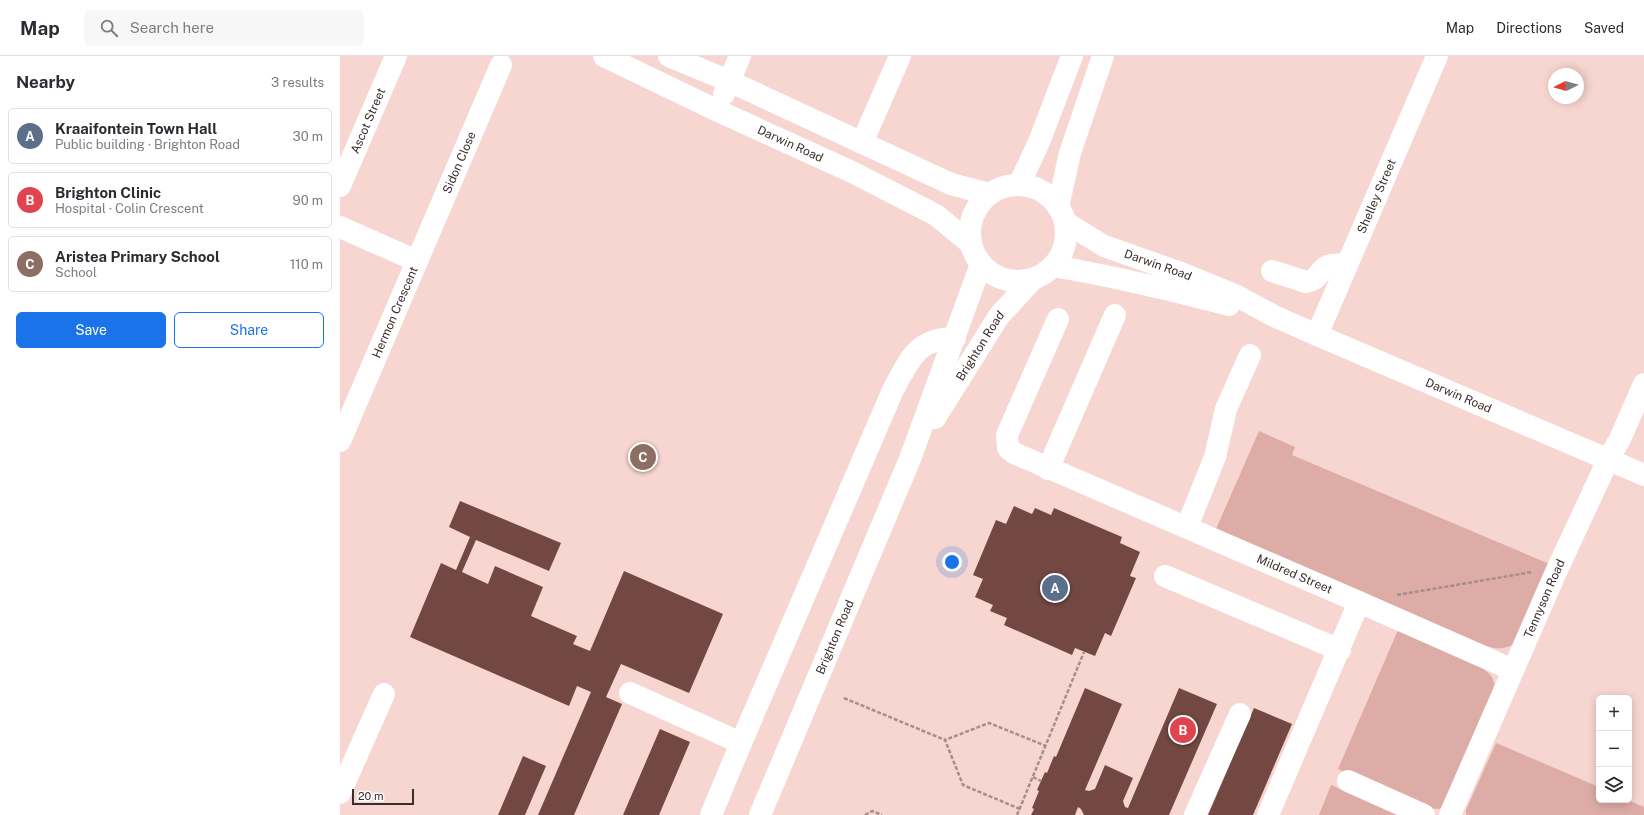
<!DOCTYPE html>
<html lang="en">
<head>
<meta charset="utf-8">
<style>
  body { margin:0; font-family:"Public Sans",sans-serif; background:#f7f7f7; color:#2b2b33 }
  .controls { position:absolute; right:12px; bottom:12px; display:grid; overflow:hidden; border-radius:6px; box-shadow:0 2px 10px #0003 }
  .controls button { width:36px; height:36px; display:grid; place-items:center; padding:0; border:0; border-bottom:1px solid #e1e1e2; background:#fff; color:#2b2b33; font:20px sans-serif }
  .compass { position:absolute; left:1208px; top:12px; width:36px; height:36px; border-radius:50%; background:#fff; box-shadow:0 2px 10px #0003; rotate:265deg }
  .scale { position:absolute; left:12px; bottom:10px; width:62px; box-sizing:border-box; padding-left:4px; border:2px solid #3a2d2b; border-top:0; font-size:11px; line-height:14px; white-space:nowrap; color:#3a2d2b; -webkit-text-stroke:3px #fff; paint-order:stroke }
  .you { position:absolute; left:612px; top:506px; width:14px; height:14px; margin:-10px; border:3px solid #fff; border-radius:50%; background:#1a73e8; box-shadow:0 0 0 6px #1a73e833 }
  .badge { display:grid; place-items:center; width:26px; height:26px; border-radius:50%; background:#1a73e8; color:#fff; font-size:13px; font-weight:700 }
  .pin { position:absolute; translate:-50% -50%; border:2px solid #fff; box-shadow:0 1px 4px #0006 }
  .list { margin:0; padding:0; list-style:none }
  h2 { display:flex; justify-content:space-between; align-items:center; height:52px; margin:0; padding:0 16px; font-size:17px }
  h2 small { font-size:13px; font-weight:400; color:#7c7c81 }
  .list li { display:grid; grid-template-columns:26px 1fr auto; gap:12px; align-items:center; box-sizing:border-box; height:56px; margin:0 8px 8px; padding:0 8px; border:1px solid #e1e1e2; border-radius:6px }
  .list b { display:block; font-size:15px; white-space:nowrap }
  .list p { margin:0; font-size:13px; white-space:nowrap; color:#7c7c81 }
  .list em { font-size:13px; font-style:normal; color:#7c7c81 }
  .actions { display:flex; gap:8px; padding:12px 16px }
  .actions a { flex:1; padding:9px 0; border:1px solid #1a73e8; border-radius:6px; text-align:center; font-size:14px; color:#1a73e8 }
  .actions .main { background:#1a73e8; color:#fff }
  .icon { flex:none; width:22px; height:22px; fill:none; stroke:currentColor; stroke-width:2; stroke-linecap:round; stroke-linejoin:round }
  .map { position:relative; flex:none; width:1304px; height:759px; overflow:hidden }
  header { display:flex; align-items:center; gap:24px; box-sizing:border-box; height:56px; padding:0 20px; background:#fff; border-bottom:1px solid #e1e1e2 }
  header strong { font-size:19px }
  nav { display:flex; gap:22px; margin-inline-start:auto; font-size:14px }
  .search { width:280px; height:36px; background:#f7f7f7; display:flex; align-items:center; gap:10px; box-sizing:border-box; padding:0 14px; border-radius:6px; color:#7c7c81; font-size:15px }
  main { display:flex }
  aside { flex:1; background:#fff }
  .map>svg:first-child { display:block }
</style>
</head>
<body>
<header>
<strong>Map</strong>
<div class="search"><svg class="icon" aria-label="search" viewBox="0 0 24 24"><circle cx="10" cy="10" r="6"/><path d="M15 15l6 6"/></svg>Search here</div>
<nav><a>Map</a><a>Directions</a><a>Saved</a></nav>
</header>
<main>
<aside>
<h2>Nearby<small>3 results</small></h2>
<ul class="list">
<li><span class="badge" style="background:#5c6f8a">A</span><div><b>Kraaifontein Town Hall</b><p>Public building · Brighton Road</p></div><em>30 m</em></li>
<li><span class="badge" style="background:#e0444e">B</span><div><b>Brighton Clinic</b><p>Hospital · Colin Crescent</p></div><em>90 m</em></li>
<li><span class="badge" style="background:#8d6e63">C</span><div><b>Aristea Primary School</b><p>School</p></div><em>110 m</em></li>
</ul>
<div class="actions"><a class="main">Save</a><a>Share</a></div>
</aside>
<div class="map">
<svg width="1304" height="759" viewBox="0 0 1304 759">
  <rect width="100%" height="100%" fill="#f7d5d0"/>
  <!-- green -->
  <g fill="#deaca6">
    <path d="M919,375l36,16 -3,8 260,110 -36,78c-10,6 -18,7 -29,3l-271,-117z"/>
    <path d="M1058,574l84,37 10,10 4,12 -51,117 -6,3 -9,-1 -92,-39z"/>
    <path d="M1156,687l103,44v13h29l16,7v8h-178v-5z"/>
    <path d="M991,729l69,30h-81z"/>
  </g>
  <!-- building -->
  <g fill="#734842">
    <path d="M120,445l101,42 -12,28 -73,-31 -14,32 26,12 7,-18 48,21 -12,29 46,20 -4,8 17,7 34,-80 99,43 -34,79 -68,-29 -15,33 16,7 -48,111h-36l53,-123 -14,-6 -8,20 -159,-69 31,-74 15,7 14,-33 -21,-10z"/>
    <path d="M674,450l18,8 3,-6 16,7 3,-7 68,29 -2,6 20,9 -10,24 6,2 -25,58 -6,-3 -10,23 -20,-8 -3,7 -68,-30 3,-7 -17,-7 3,-6 -18,-8 8,-18 -10,-4 23,-55 10,4z"/>
    <path d="M745,632l37,16 -37,86 4,1 6,-2 10,-24 28,13 -10,23 2,6 3,1 51,-120 38,16 -48,111h-85l-3,-6 -3,-2 -3,8h-44l3,-6 -2,-1 7,-17 -2,-1 8,-18 2,1 7,-17 2,1z"/>
    <path d="M914,652l38,16 -39,91h-45z"/>
    <path d="M320,673l30,13 -31,73h-36z"/>
    <path d="M183,700l23,10 -21,49h-27z"/>
  </g>
  <g fill="none" stroke-linecap="round" stroke-linejoin="round">
    <!-- path -->
    <g stroke="#a78e8b" stroke-width="2.5" stroke-dasharray="4 2" stroke-linecap="butt">
      <path d="M1057,539l135,-23"/>
      <path d="M504,642l101,42"/>
      <path d="M693,721l8,4"/>
      <path d="M680,753l-57,-24 -18,-45 44,-17 57,23"/>
      <path d="M525,759l7,-4 10,4"/>
      <path d="M677,759l67,-163"/>
    </g>
    <!-- minor -->
    <g stroke="#fff" stroke-width="22">
      <path id="s1" d="M264,0l112,54 136,62 84,43 34,28"/>
      <path d="M329,0l60,25 222,103 38,10"/>
      <path d="M384,38l16,-38"/>
      <path d="M522,87l38,-87"/>
      <path id="s2" d="M0,130l56,-130"/>
      <path id="s3" d="M725,166l39,24 77,27 56,23 37,20 43,19 327,140"/>
      <path d="M0,171l77,34"/>
      <path d="M713,210c59,10 118,24 176,39"/>
      <path d="M932,215l34,11c21,-4 7,-21 41,-17"/>
      <path id="s4" d="M718,263l-51,116 1,13 6,5 345,149 154,68"/>
      <path id="s5" d="M977,279l120,-279"/>
      <path id="s6" d="M0,385l161,-376"/>
      <path d="M708,413l67,-154"/>
      <path d="M847,471l28,-70 11,-48 24,-54"/>
      <path d="M825,520l175,74"/>
      <path d="M290,637l111,50"/>
      <path d="M1008,725l76,34"/>
      <path d="M0,737l44,-99"/>
      <path d="M371,759l30,-72 152,-353c17,-31 24,-52 62,-52"/>
      <path d="M855,759l45,-101"/>
      <path d="M928,759l91,-213"/>
      <path id="s7" d="M1110,759l106,-243 52,-112 12,-21 24,-55"/>
    </g>
    <!-- major -->
    <g stroke="#fff" stroke-width="22">
      <circle cx="678" cy="177" r="48"/>
      <path d="M679,129l20,-43 33,-86"/>
      <path d="M718,151l12,-54 33,-97"/>
      <path id="s8" d="M595,362l64,-102 34,-37"/>
      <path id="s9" d="M420,759l150,-356 71,-195"/>
    </g>
  </g>
  <g text-anchor="middle" stroke-width="4" stroke-linejoin="round" paint-order="stroke">
    <!-- street labels -->
    <g font-size="12" fill="#3a2d2b" stroke="#fff">
      <text dy="4" stroke="none"><textPath href="#s2" startOffset="71">Ascot Street</textPath></text>
      <text dy="4" stroke="none"><textPath href="#s1" startOffset="206">Darwin Road</textPath></text>
      <text dy="4" stroke="none"><textPath href="#s6" startOffset="303">Sidon Close</textPath></text>
      <text dy="4" stroke="none"><textPath href="#s5" startOffset="151">Shelley Street</textPath></text>
      <text dy="4" stroke="none"><textPath href="#s3" startOffset="103">Darwin Road</textPath></text>
      <text dy="4" stroke="none"><textPath href="#s6" startOffset="140">Hermon Crescent</textPath></text>
      <text dy="4" stroke="none"><textPath href="#s8" startOffset="85">Brighton Road</textPath></text>
      <text dy="4" stroke="none"><textPath href="#s3" startOffset="431">Darwin Road</textPath></text>
      <text dy="4" stroke="none"><textPath href="#s4" startOffset="453">Mildred Street</textPath></text>
      <text dy="4" stroke="none"><textPath href="#s7" startOffset="236">Tennyson Road</textPath></text>
      <text dy="4" stroke="none"><textPath href="#s9" startOffset="193">Brighton Road</textPath></text>
    </g>
  </g>
</svg>
<div class="controls">
<button>+</button>
<button>−</button>
<button><svg class="icon" aria-label="layers" viewBox="0 0 24 24"><path d="M12 4l9 5-9 5-9-5zM3 14l9 5 9-5"/></svg></button>
</div>
<svg class="compass" viewBox="-18 -18 36 36"><path d="M0-13l5 13h-10z" fill="#e53935"/><path d="M0 13l5-13h-10z" fill="#7c7c81"/></svg>
<div class="scale">20 m</div>
<div class="you"></div>
<div class="pin badge" style="left:715px;top:532px;background:#5c6f8a">A</div>
<div class="pin badge" style="left:843px;top:674px;background:#e0444e">B</div>
<div class="pin badge" style="left:303px;top:401px;background:#8d6e63">C</div>
</div>
</main>
</body>
</html>
